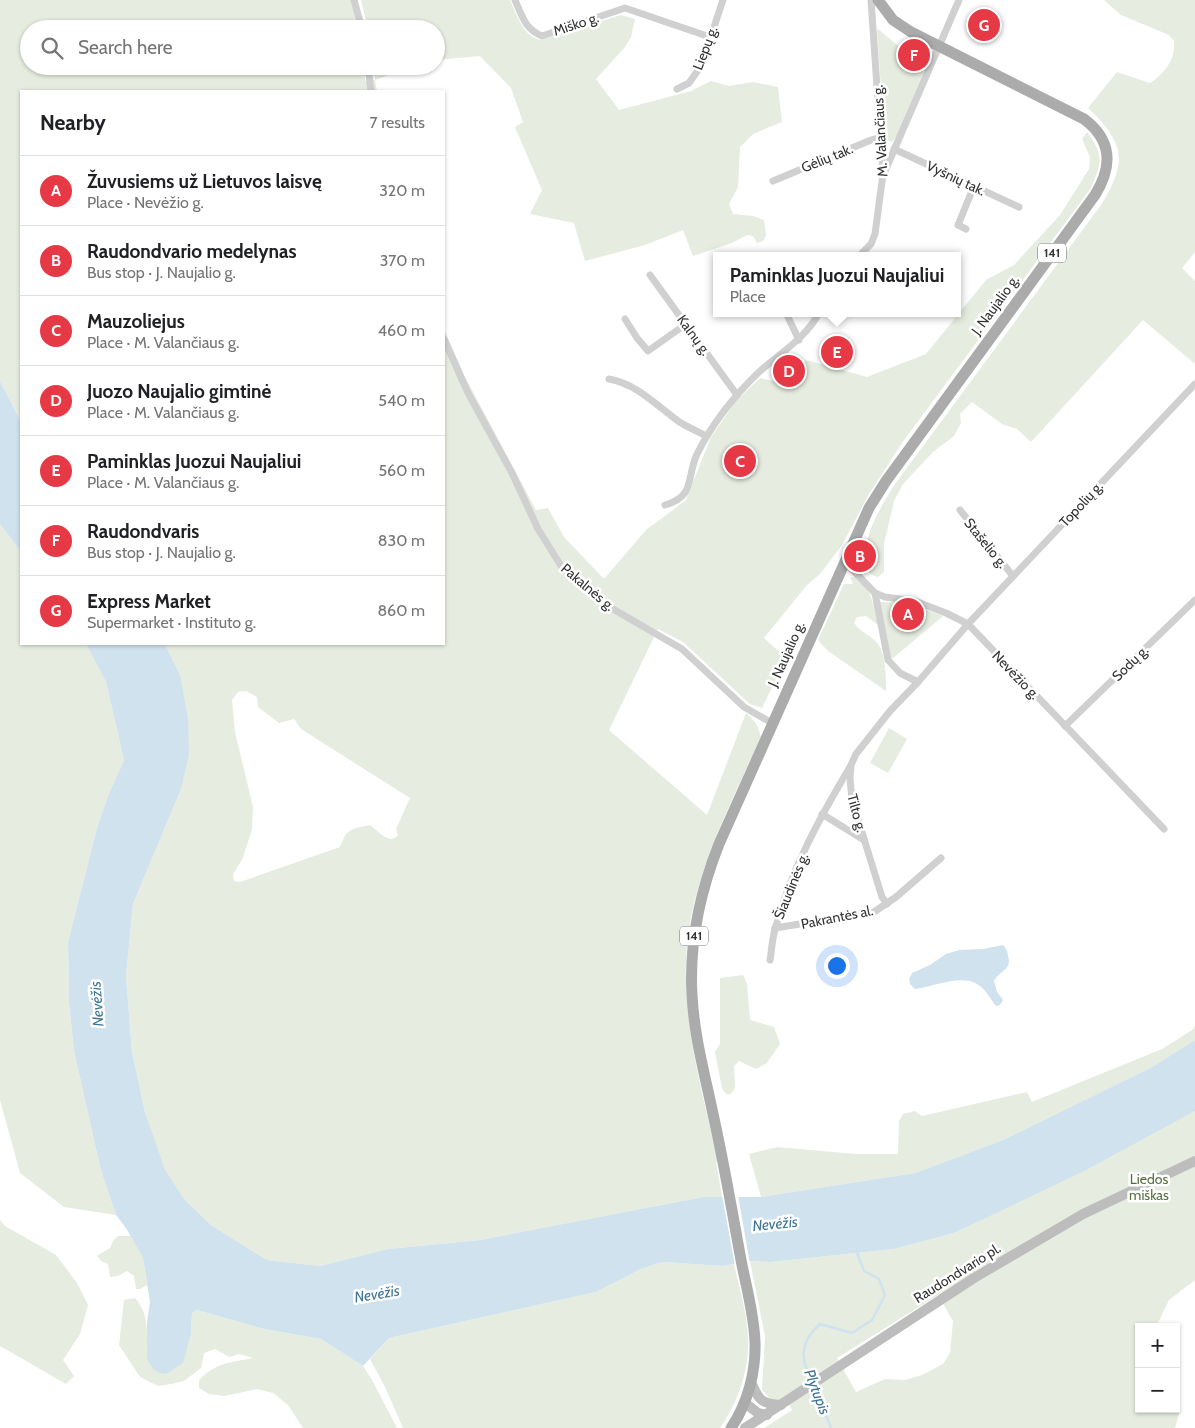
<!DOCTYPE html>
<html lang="en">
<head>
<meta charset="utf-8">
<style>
  body { margin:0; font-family:Cabin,sans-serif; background:#f2f2f2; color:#202124 }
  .controls { position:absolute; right:15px; bottom:15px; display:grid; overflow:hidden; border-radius:0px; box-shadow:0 1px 4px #0004 }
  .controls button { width:45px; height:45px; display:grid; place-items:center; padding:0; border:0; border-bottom:1px solid #e0e0e0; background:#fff; color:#202124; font:25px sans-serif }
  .you { position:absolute; left:836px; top:965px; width:18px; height:18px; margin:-12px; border:4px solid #fff; border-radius:50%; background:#1a73e8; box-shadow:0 0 0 8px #1a73e833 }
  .badge { display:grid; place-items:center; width:32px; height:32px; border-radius:50%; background:#e63946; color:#fff; font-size:16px; font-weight:700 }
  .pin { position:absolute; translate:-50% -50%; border:2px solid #fff; box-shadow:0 1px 5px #0006 }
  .popup { position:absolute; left:713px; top:252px; width:248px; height:65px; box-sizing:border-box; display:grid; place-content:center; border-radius:0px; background:#fff; filter:drop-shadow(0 1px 4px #0005); font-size:16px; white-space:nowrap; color:#757577 }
  .popup b { font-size:19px; color:#202124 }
  .popup::after { content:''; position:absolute; left:50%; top:100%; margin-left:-10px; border:10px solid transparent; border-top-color:#fff }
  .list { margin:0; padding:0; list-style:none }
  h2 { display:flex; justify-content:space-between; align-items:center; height:65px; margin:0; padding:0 20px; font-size:21px }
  h2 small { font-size:16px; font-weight:400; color:#757577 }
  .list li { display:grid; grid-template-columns:32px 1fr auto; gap:15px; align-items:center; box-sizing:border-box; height:70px; padding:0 20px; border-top:1px solid #e0e0e0 }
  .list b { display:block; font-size:19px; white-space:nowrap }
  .list p { margin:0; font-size:16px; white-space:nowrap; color:#757577 }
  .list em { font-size:16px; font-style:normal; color:#757577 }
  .icon { flex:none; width:28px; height:28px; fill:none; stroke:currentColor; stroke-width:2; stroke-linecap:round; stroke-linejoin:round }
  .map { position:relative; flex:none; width:1195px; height:1428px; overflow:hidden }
  .search { position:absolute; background:#fff; box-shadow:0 1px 4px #0004; left:20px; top:20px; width:425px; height:55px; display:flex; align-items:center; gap:12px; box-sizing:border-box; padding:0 18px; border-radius:28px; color:#757577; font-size:19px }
  .panel { position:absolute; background:#fff; box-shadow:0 1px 4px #0004; left:20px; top:90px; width:425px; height:555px; border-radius:0px }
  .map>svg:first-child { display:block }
</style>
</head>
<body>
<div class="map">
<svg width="1195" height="1428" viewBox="0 0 1195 1428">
  <rect width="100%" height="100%" fill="#fff"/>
  <!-- green -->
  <g fill="#e6ecdf" fill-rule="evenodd">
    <path d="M0,0h351l7,29h-329v37h335l1,15 10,-1 -1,-14h39l-38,14 2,11h-356v331l-21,-41z"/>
    <path d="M361,0h149c7,15 13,37 31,40l80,-25 14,4 -4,18 -6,10 -29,32 23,31 72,-19 20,-10 18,5 24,-4 25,5 4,35 -29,12 -13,13 -2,40 -9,17 4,10 20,2 11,4 2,15 -3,6 -6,2 -4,-7 -6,-1 -15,8 -39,13 -10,-26 -38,15 -60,16 -11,-38 -44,-9 12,-24 -27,-63 8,-5 -12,-34 -31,-32 -44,4v-31h-68z"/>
    <path d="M1104,0h91v252l-13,16 13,13v83l-52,-44 -112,122 -14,-13 -15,-5 -30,-22 -12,12 1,9 -7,13 -21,16 -30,32 -9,17 -10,43v28l-6,5 -6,-2 -9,-9c3,-35 14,-53 32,-82l206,-279c27,-43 24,-62 -13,-97l29,-36 33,11c15,-10 26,-24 24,-42l-5,-6 -48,-20z"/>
    <path d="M878,29l19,16 32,15 -33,77 -4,5 -6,-3 -2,-7 -7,-102z"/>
    <path d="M1087,132c17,23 15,31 4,56l-189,255 -33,51 -27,51 -22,29 -13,11 -43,53 22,20 -24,50 -12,-4 -67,-62 -25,-13 -49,101 98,85 39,-102c11,11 11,10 15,24 -28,62 -61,124 -72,192 -12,78 12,157 29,232l-2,1 6,35h-19l-223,43 -92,9 -68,17 -53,-6 -56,-35 -27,-26 -20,-29 -19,-58 -13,-60 -6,-76 7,-72 48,-115 -1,-114 -15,-31h279v-315l20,46 72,135 12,-2 16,29 40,42 42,-49 40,-30 25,-63 25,-36 24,-23 22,5 24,-23 61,17 59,-23 60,-74 28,-15 46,-50 29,-46 1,-12 -8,-18zM246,691l11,6 1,10 21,16 15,-4 7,10 109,69 -14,31 2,6c-8,11 -20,-4 -28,-10 -19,4 -23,3 -30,22l-100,35 -6,-1 -1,-7 10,-16 9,-29 1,-22 -18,-75 -3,-32 6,-8z"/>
    <path d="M0,524l21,28v92h65l20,38 18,78 -16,36 -11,32 -29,114 1,62 5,47 27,120 15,44 -52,-8 -44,-34 -20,-73z"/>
    <path d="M850,577c20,0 25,33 28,48l-12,-9 -9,1 -3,6c6,9 18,13 24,21 8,12 8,33 8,47l-58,-40 -10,-11 26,-56h9z"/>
    <path d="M879,602l29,1 35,13 -51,43 -4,-7z"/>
    <path d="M889,728l18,11 -19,34 -18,-10z"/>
    <path d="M743,975l4,9 3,36 24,7 6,17 -13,19 -11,6 -17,-8 -5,5 1,22 -4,6h-5l-4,-6 -7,-36 5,-8v-66z"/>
    <path d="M1195,1026v14l-43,27 -149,73 -88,33 -154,24 -12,-43 28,-7 78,7h43l1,-33 4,-7 12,-3 7,5 105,-24 5,10 130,-53 30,-19z"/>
    <path d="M1195,1111v169l-26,20 -13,27h-17v82h37v-7l3,12 -4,14h-411l28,-18 -6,-13 -5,4 -10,-1 -9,-10 3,-54 -15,-75 21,1 123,-13 60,-16zM938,1295l15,26 -3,32 -7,11 -21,11 -17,5 -20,-1 -29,13 -19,-34z"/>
    <path d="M0,1220l5,6 51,29 21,28 11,22 -8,29 -17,26 11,16 -8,8 -66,-38z"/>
    <path d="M118,1236h13l12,22 4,27 -7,4h-4l-2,-13 -7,-5 -9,5 -8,1 -2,-13 -7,-3 -4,-5 13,-8 3,-7z"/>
    <path d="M662,1262l61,4 11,-2c5,23 13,49 14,73 2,32 -10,65 -28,91h-317l-18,-41 -15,-28 19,-21 207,-46 45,-23z"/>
    <path d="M135,1298c16,18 11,38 12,61l44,-26 1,-20 5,-3 67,19 57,10 42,27 9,14 25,48h-94l-15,-23 -15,-12 -16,-4 -33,7 -15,-2 -10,-6v-8c18,-18 30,-17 54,-22l-14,-4 -10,3 -14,-8 -11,4 -3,15 -17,13 -13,3 -13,2 -18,-9 -21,-32 5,-45z"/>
  </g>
  <!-- water -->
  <g fill="#cfe2ee">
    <path d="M0,381l21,41v130l-21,-28z"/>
    <path d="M86,644h79l15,31 8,44 1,35 -8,35 -48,115 -7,72 6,76 13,60 20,58 19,29 27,26 56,35 53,6 68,-17 92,-9 223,-43h58l154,-24 88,-33 149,-73 43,-27v71l-111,60 -130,62 -60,16 -123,13 -21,-1 -27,5 -61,-4 -21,7 -45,23 -207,46 -26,28 -42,-27 -57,-10 -67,-19 -5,3 -1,20 -8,30 -17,11 -6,-1 -7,-4 -6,-10v-37l3,-20 -7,-44 -17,-30 -10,-13 -15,-44 -27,-120 -5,-47 -1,-62 29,-114 11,-32 16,-36 -18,-78z"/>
    <path d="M1003,945c3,3 4,5 5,10 4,16 -7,14 -14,26l3,11 6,8 -3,5 -3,1 -2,-1c-5,-7 -10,-17 -18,-21 -17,-10 -44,3 -62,5l-5,-5 -1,-5 3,-6 18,-8 16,-11 13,-4 24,-1z"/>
  </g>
  <!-- pier -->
  <path fill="#fff" d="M722,1195h16l12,69 -15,2z"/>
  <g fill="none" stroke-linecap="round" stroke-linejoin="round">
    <!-- stream -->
    <g stroke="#cfe2ee" stroke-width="2.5">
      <path d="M811,1380c-11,-23 -11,-38 9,-56l32,9 20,-13 13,-25 -6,-16 -15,-8 -8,-21"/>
      <path d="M814,1385l17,43"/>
    </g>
    <!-- street -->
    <g stroke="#d0d0d0" stroke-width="7">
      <path d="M354,0l8,29"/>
      <path d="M515,0c7,16 10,29 27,36l83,-28 85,29"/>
      <path d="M368,66l3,25"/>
      <path d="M677,89l12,-6 12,-17 22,-66"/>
      <path d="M894,149l125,58"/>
      <path d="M885,171l74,-171"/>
      <path d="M773,181l98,-41 10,-3"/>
      <path d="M966,229l-8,-4 16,-39"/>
      <path d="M859,256l12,-12 4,-10 8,-60 -12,-174"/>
      <path d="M650,275l87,120"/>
      <path d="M786,313l13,27"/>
      <path d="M625,319l12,19 11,13 38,-27"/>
      <path d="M444,339l24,54 44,80 26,56 25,40 50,40 69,40 62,58 28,16"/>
      <path d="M609,379c28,5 47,26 69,42 9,6 19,10 28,15"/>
      <path d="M665,505c31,-9 21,-27 32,-51 15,-30 37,-58 62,-82 21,-19 46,-33 60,-59"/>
      <path d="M960,510l53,66"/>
      <path d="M844,561l31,32 10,4 30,4 31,12 22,11 196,205"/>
      <path d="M875,593l13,67 12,13 18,9"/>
      <path d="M1065,726l130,-126"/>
      <path d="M822,814l42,26"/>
      <path d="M887,904l-5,-7 -30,-97 -2,-22 1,-13 5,-11 34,-43 28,-29 50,-58 227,-240"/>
      <path d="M775,928l99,-16 22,-15 45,-39"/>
      <path d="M770,960c2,-11 2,-23 6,-34 15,-56 44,-109 74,-159"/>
    </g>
    <!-- secondary -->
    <g stroke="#bdbdbd" stroke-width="10">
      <path d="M751,1382c7,17 10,22 30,23"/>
      <path d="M745,1403l13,10 9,2"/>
      <path d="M745,1428l229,-150 109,-64 112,-53"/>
    </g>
    <!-- primary -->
    <path stroke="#ababab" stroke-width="11" d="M731,1428c17,-25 25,-57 24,-86 -1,-28 -9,-56 -14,-82 -9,-49 -17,-97 -28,-146 -8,-39 -19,-78 -21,-119 -3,-52 8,-103 27,-151l150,-336 17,-27 209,-286c18,-29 17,-55 -11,-76l-173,-87 -18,-12 -15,-20"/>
  </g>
  <g text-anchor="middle" stroke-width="5" stroke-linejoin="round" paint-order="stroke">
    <!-- shield labels -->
    <g fill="#fff" stroke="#707070" stroke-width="1">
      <rect x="1038" y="243.5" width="28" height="19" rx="4"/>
      <rect x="680" y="926.5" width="28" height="19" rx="4"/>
    </g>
    <g font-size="12" font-weight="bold" fill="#333">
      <text x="1052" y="257">141</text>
      <text x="694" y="940">141</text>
    </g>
    <!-- street labels -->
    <g font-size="14" fill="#333" stroke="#fff">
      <text transform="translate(576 24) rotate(-18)" y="5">Miško g.</text>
      <text transform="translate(705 48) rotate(-69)" y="5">Liepų g.</text>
      <text transform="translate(880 131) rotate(-93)" y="5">M. Valančiaus g.</text>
      <text transform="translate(827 158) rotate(-22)" y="5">Gėlių tak.</text>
      <text transform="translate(956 178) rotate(25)" y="5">Vyšnių tak.</text>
      <text transform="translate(995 305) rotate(-54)" y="5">J. Naujalio g.</text>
      <text transform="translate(694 335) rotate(54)" y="5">Kalnų g.</text>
      <text transform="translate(1081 504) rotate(-47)" y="5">Topolių g.</text>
      <text transform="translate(986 543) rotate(51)" y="5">Stašelio g.</text>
      <text transform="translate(588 587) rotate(40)" y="5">Pakalnės g.</text>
      <text transform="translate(786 654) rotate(-66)" y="5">J. Naujalio g.</text>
      <text transform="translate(1130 663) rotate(-44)" y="5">Sodų g.</text>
      <text transform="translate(1016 675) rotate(46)" y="5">Nevėžio g.</text>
      <text transform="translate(857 813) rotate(75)" y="5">Tilto g.</text>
      <text transform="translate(791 886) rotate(-68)" y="5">Šiaudinės g.</text>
      <text transform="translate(837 917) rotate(-11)" y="5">Pakrantės al.</text>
      <text transform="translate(957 1273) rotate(-32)" y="5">Raudondvario pl.</text>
    </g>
    <!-- park labels -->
    <g font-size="14" fill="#56703f" stroke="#fff">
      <text x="1149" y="1184">Liedos<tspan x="1149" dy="16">miškas</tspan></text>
    </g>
    <!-- water labels -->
    <g font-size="15" font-style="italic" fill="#3f7597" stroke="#fff">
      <text transform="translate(97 1004) rotate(-94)" y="5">Nevėžis</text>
      <text transform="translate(775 1224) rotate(-6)" y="5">Nevėžis</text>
      <text transform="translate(377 1294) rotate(-9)" y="5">Nevėžis</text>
      <text transform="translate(817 1392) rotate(69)" y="5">Plytupis</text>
    </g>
  </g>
</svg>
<div class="controls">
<button>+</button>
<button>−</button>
</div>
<div class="you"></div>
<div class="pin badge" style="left:908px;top:614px">A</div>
<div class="pin badge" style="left:860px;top:556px">B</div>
<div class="pin badge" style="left:740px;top:461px">C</div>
<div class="pin badge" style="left:789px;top:371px">D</div>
<div class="pin badge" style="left:837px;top:352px">E</div>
<div class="popup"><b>Paminklas Juozui Naujaliui</b>Place</div>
<div class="pin badge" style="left:914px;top:55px">F</div>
<div class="pin badge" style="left:984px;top:25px">G</div>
<div class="search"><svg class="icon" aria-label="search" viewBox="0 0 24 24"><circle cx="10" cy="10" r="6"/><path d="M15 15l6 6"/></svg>Search here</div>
<section class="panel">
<h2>Nearby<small>7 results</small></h2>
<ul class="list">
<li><span class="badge">A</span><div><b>Žuvusiems už Lietuvos laisvę</b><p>Place · Nevėžio g.</p></div><em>320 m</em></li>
<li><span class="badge">B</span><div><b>Raudondvario medelynas</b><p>Bus stop · J. Naujalio g.</p></div><em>370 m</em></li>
<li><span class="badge">C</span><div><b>Mauzoliejus</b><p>Place · M. Valančiaus g.</p></div><em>460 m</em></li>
<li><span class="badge">D</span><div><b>Juozo Naujalio gimtinė</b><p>Place · M. Valančiaus g.</p></div><em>540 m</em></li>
<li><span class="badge">E</span><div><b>Paminklas Juozui Naujaliui</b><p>Place · M. Valančiaus g.</p></div><em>560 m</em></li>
<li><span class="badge">F</span><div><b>Raudondvaris</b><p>Bus stop · J. Naujalio g.</p></div><em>830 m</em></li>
<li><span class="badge">G</span><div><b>Express Market</b><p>Supermarket · Instituto g.</p></div><em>860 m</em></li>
</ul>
</section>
</div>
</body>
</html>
